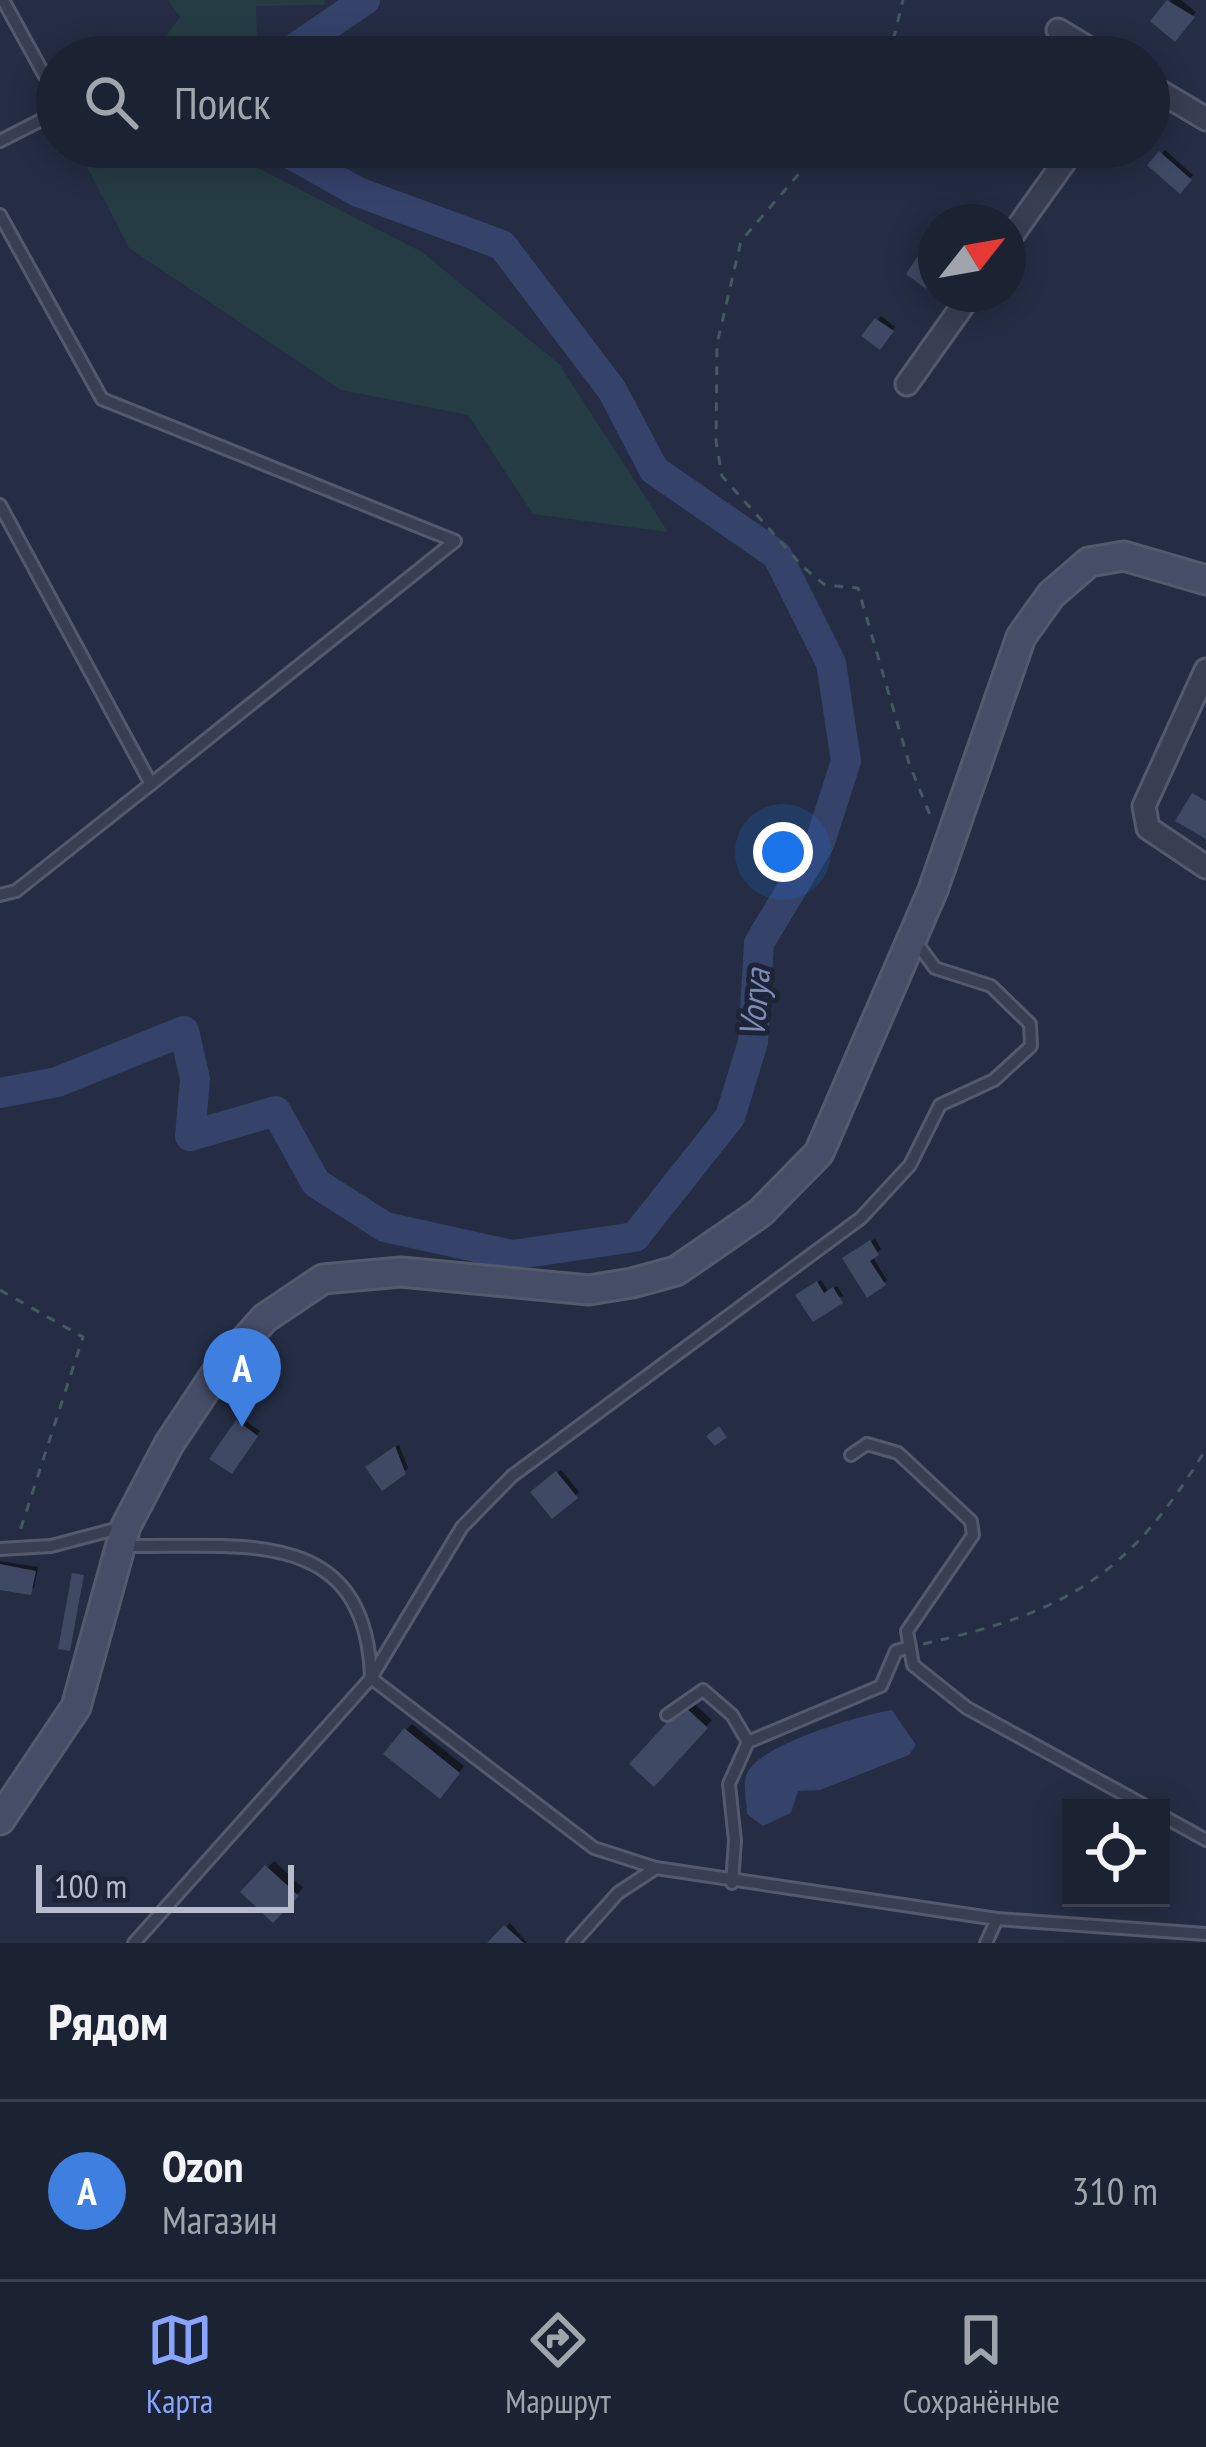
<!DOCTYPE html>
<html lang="ru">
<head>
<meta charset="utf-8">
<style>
  body { margin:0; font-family:"PT Sans Narrow",sans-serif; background:#282f3e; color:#f1f3f6 }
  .controls { position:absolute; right:36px; bottom:36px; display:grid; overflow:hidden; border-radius:0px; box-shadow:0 6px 30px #0003 }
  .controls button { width:108px; height:108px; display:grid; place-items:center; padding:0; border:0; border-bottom:3px solid #393f4d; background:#1b2232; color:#f1f3f6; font:60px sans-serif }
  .compass { position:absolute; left:918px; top:204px; width:108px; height:108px; border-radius:50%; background:#1b2232; box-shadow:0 6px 30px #0003; rotate:59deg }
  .scale { position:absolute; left:36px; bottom:30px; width:258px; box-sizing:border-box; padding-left:12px; border:6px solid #b6bbcd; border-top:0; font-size:33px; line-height:42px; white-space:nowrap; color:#b6bbcd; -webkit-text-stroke:9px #1d2438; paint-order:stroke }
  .you { position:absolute; left:783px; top:852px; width:42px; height:42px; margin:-30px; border:9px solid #fff; border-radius:50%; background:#1a73e8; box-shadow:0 0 0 18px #1a73e833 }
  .badge { display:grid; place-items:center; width:78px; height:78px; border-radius:50%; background:#88a4ff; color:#fff; font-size:39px; font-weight:700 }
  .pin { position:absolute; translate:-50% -99px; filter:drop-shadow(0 3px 6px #0008) }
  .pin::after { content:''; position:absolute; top:63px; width:42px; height:36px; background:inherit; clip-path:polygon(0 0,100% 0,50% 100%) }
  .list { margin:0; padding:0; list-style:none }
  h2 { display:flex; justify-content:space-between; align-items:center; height:156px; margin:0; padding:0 48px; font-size:51px }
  h2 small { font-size:39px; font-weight:400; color:#a0a4ac }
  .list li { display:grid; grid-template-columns:78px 1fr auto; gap:36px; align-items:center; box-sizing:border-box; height:180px; padding:0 48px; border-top:3px solid #393f4d }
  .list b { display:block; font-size:45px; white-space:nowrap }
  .list p { margin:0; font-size:39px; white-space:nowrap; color:#a0a4ac }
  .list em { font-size:39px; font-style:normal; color:#a0a4ac }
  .icon { flex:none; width:66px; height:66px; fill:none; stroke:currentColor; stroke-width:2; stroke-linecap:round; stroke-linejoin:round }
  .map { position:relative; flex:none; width:1206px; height:1943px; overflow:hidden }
  .search { position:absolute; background:#1b2232; box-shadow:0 6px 30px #0003; left:36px; right:36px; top:36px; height:132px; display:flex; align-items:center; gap:30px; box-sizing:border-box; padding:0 42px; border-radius:66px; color:#a0a4ac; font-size:45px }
  .sheet { height:336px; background:#1b2232 }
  nav { display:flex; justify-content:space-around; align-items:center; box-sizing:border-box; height:168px; border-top:3px solid #393f4d; background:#1b2232; font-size:33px; color:#a0a4ac }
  nav a { display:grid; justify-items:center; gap:6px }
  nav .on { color:#88a4ff }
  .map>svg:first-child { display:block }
</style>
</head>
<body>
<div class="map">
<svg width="1206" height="1943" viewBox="0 0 1206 1943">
  <rect width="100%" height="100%" fill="#242d43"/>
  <!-- green -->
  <g fill="#263c44">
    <path d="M168,0h157l-1,5 -68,1 1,37 -7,14h-99l29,-40z"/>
    <path d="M95,147h145l4,14 178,91 137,112 109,168 -135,-18 -65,-99 -127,-25 -212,-142 -43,-83z"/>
  </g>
  <!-- water -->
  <path fill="#35426a" d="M892,1710l24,35 -7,10 -89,35 -22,1 -7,22 -28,13 -16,-12c0,-11 -4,-28 -1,-38 9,-31 115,-61 146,-66z"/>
  <!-- shadow -->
  <g fill="#0007">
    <path d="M1171,0h10l15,12 -21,26 -21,-17z"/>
    <path d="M1165,150l28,25 -13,15 -29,-25z"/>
    <path d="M924,255l12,8 -10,22 -6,-27z"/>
    <path d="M881,316l14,11 -11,16 -7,-23z"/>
    <path d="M875,1239l6,10 -9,7 15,24 -3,3 -35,-28z"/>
    <path d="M821,1280l7,11 9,-5 7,11 -41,-5z"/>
    <path d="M241,1418l19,13 -25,36 3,-45z"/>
    <path d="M399,1445l9,23 -4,4 -32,-9z"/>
    <path d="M561,1470l18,22 -27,23 -18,-22z"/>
    <path d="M0,1561l38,6 -4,21 -34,-1z"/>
    <path d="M691,1701l21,19 -58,63 -21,-19z"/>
    <path d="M412,1724l52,42 -18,23 -40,-59z"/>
    <path d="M274,1861l29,27 -30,31 -29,-27z"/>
    <path d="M510,1923l17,20h-36z"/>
  </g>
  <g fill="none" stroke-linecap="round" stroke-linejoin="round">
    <!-- river -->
    <g stroke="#35426a" stroke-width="30">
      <path d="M282,57l83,-57"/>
      <path d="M0,1093l57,-11 127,-51 11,48 -5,57 86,-25 40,72 69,44 127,28 123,-18 95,-120 23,-75 6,-99 61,-101 26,-81 -15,-98 -54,-108 -123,-85 -42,-80 -110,-145 -144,-53 -80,-45"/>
    </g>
  </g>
  <!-- building -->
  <g fill="#404964">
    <path d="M1167,0l28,17 -20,25 -25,-21z"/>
    <path d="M1159,151l33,29 -12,14 -33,-29z"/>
    <path d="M918,256l18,13 -10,20 -20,-15z"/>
    <path d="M875,318l19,13 -14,19 -19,-14z"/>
    <path d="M1192,793l14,8v38l-31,-18z"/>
    <path d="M870,1240l9,15 -9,6 16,24 -19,13 -25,-40z"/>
    <path d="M817,1281l7,12 9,-6 10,16 -30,19 -18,-27z"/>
    <path d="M236,1420l22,16 -26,38 -23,-15z"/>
    <path d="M719,1426l8,11 -12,9 -9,-10z"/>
    <path d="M395,1446l11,28 -24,17 -17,-24z"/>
    <path d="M556,1471l22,27 -26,21 -22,-27z"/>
    <path d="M0,1564l36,7 -5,24 -31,-5z"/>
    <path d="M72,1573l12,2 -14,76 -12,-2z"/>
    <path d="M683,1705l25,23 -54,59 -25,-23z"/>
    <path d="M404,1728l56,45 -20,26 -57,-45z"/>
    <path d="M265,1865l34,31 -26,27 -33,-31z"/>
    <path d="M504,1925l20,18h-37z"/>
  </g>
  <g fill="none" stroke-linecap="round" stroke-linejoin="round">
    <!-- lane casing -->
    <g stroke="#545a6d" stroke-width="16">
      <g id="lane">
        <path d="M3,0l54,98"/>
        <path d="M0,141l57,-29"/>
        <path d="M0,215l102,184 353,142 -304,243"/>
        <path d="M0,505l151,279 -135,107 -16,4"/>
        <path d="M851,1455l16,-11 31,9 73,68 2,14 -66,96 6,34 54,43 182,100"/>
        <path d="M124,1546c115,2 242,-23 247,132l91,-151 50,-51 349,-258 49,-53 30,-60 54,-25 37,-34 -1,-22 -39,-38 -56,-18 -19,-26"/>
        <path d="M0,1549l51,-3 72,-19"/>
        <path d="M667,1715l36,-25 29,25 16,27 -19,42 6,57 -3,42"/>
        <path d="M748,1742l133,-56 15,-35 14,-4"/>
        <path d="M1161,1815l45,25"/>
        <path d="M134,1943l237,-265 223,170 62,20 341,51 209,15"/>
        <path d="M573,1943l45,-50 38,-25"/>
        <path d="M986,1943l11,-24"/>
      </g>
    </g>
    <!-- street casing -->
    <g stroke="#545a6d" stroke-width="27">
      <g id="street">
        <path d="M1058,30l45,27"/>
        <path d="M1149,85l57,34"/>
        <path d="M1008,241l67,-94"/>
        <path d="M907,384l64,-90"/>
        <path d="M1206,670l-62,136 4,22 58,39"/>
      </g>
    </g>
    <!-- secondary casing -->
    <g stroke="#545a6d" stroke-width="33">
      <path id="secondary" d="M0,1820l76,-113 50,-181 43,-82 50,-75 46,-51 58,-39 78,-7 188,18 43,-7 44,-12 84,-58 59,-60 114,-263 88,-253 30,-42 38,-33 35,-6 82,24"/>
    </g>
    <!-- path -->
    <g stroke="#445961" stroke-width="3" stroke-dasharray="9 9" stroke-linecap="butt">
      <path d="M889,57l14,-57"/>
      <path d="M822,147l-81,94 -24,103 -1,97 6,35 81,91 22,18 33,3 51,175 23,57"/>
      <path d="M0,1290l83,47 -64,197"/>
      <path d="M923,1644c144,-32 205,-67 283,-195"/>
    </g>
    <!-- lane -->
    <use href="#lane" stroke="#393f53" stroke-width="10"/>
    <!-- street -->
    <use href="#street" stroke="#393f53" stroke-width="21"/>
    <!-- secondary -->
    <use href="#secondary" stroke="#464d66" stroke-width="27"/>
  </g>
  <g text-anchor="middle" stroke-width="10" stroke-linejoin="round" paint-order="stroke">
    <!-- water labels -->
    <g font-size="36" font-style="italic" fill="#7b8bb6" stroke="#1d2438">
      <text transform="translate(754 1003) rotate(-85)" y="13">Vorya</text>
    </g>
  </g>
</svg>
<div class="controls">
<button><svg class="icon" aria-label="locate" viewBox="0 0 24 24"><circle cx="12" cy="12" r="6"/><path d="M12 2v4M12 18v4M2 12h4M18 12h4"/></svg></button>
</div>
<svg class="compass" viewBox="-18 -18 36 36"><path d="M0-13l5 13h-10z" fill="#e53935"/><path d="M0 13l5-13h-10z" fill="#a0a4ac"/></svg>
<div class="scale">100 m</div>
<div class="you"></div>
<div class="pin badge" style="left:242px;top:1427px;background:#3f7fe0">A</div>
<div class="search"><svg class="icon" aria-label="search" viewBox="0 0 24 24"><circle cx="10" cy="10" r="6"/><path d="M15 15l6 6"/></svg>Поиск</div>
</div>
<section class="sheet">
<h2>Рядом<small></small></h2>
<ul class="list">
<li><span class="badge" style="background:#3f7fe0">A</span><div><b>Ozon</b><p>Магазин</p></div><em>310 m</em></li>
</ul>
</section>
<nav>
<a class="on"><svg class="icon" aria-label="map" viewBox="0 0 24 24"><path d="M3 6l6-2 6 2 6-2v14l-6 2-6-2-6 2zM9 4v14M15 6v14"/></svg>Карта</a>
<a><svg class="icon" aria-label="directions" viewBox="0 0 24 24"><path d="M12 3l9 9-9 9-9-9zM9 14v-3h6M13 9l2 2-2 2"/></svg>Маршрут</a>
<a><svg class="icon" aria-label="saved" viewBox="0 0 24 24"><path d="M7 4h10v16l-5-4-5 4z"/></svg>Сохранённые</a>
</nav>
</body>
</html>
